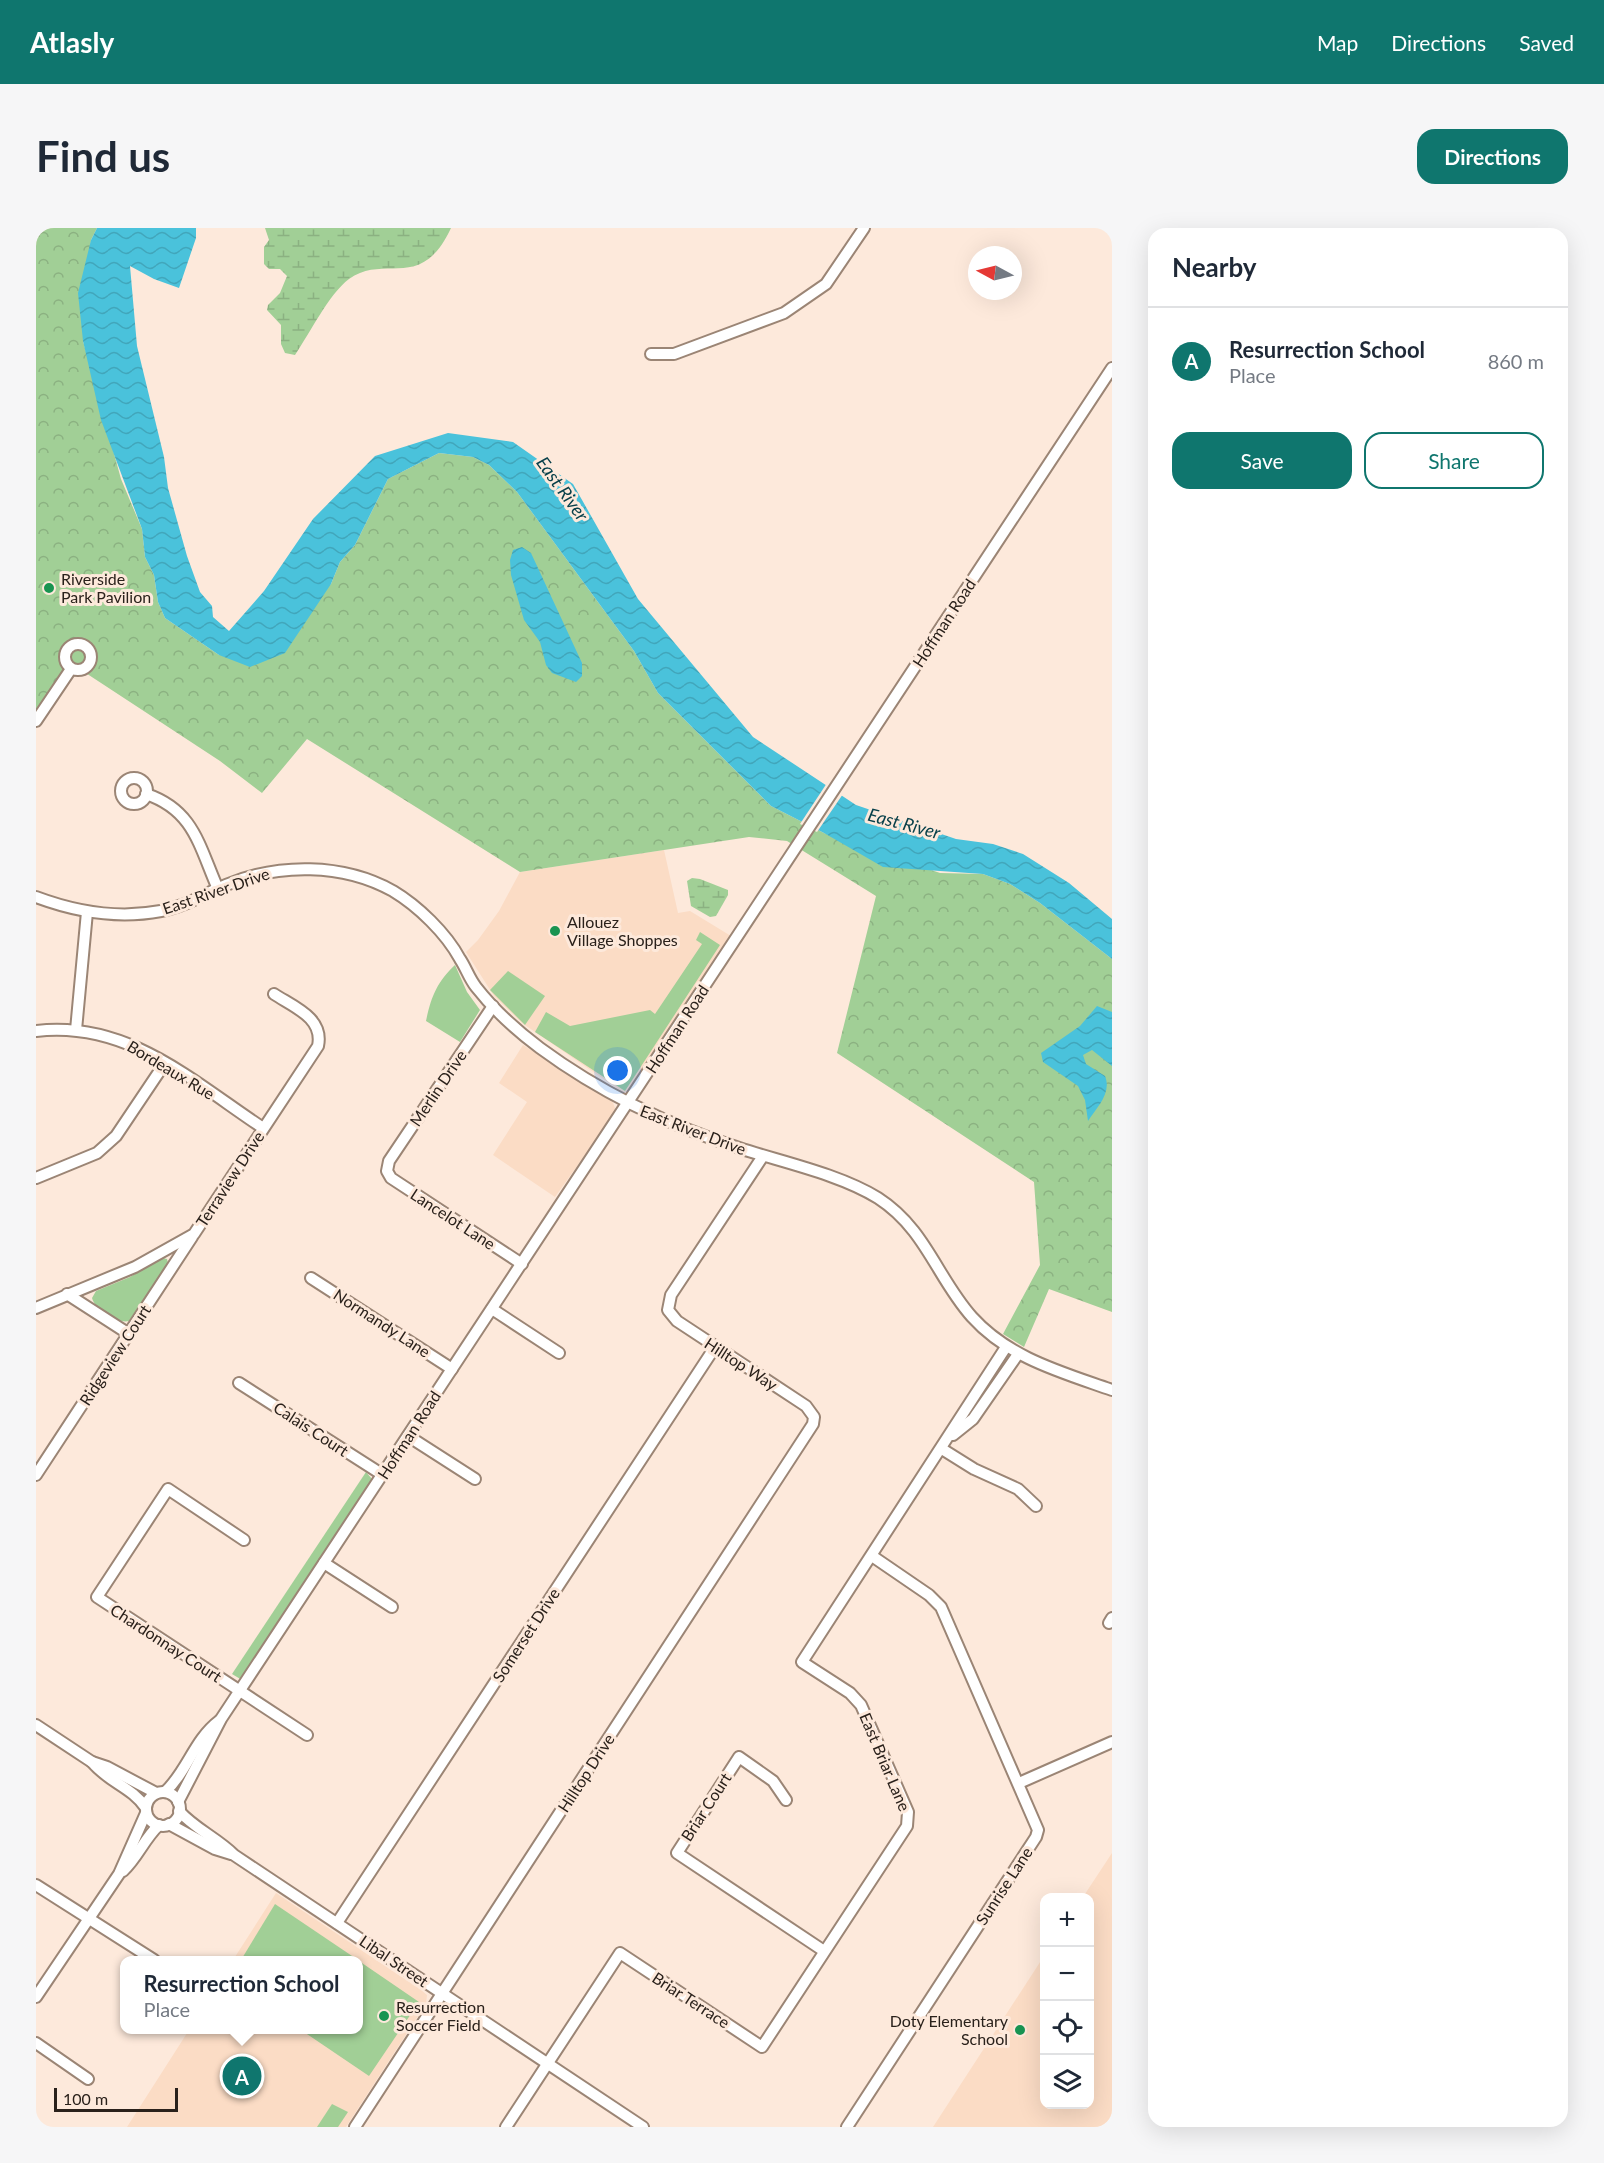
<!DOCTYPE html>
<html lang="en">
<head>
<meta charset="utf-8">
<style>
  body { margin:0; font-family:Lato,sans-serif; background:#f6f6f7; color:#1f2937 }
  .controls { position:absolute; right:18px; bottom:18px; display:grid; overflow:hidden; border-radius:12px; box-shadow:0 6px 24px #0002 }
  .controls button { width:54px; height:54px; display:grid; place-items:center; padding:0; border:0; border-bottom:2px solid #e0e1e3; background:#fff; color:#1f2937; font:30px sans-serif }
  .compass { position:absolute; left:932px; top:18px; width:54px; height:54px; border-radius:50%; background:#fff; box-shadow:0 6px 24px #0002; rotate:277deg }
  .scale { position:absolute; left:18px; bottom:15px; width:124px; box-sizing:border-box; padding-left:6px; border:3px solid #2a211b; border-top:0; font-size:16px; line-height:21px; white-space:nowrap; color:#2a211b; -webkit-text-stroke:4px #fde9db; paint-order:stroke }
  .you { position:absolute; left:582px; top:843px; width:21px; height:21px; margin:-15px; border:4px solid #fff; border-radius:50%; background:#1a73e8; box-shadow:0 0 0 9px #1a73e833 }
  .badge { display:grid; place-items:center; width:39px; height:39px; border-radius:50%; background:#0f766e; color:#fff; font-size:20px; font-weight:700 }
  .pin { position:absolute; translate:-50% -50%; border:3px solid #fff; box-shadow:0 2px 6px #0006 }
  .popup { position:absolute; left:84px; top:1728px; width:243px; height:78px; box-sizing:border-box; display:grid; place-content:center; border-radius:12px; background:#fff; filter:drop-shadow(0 2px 4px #0005); font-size:20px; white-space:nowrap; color:#747a83 }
  .popup b { font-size:22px; color:#1f2937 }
  .popup::after { content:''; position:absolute; left:50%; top:100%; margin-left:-12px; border:12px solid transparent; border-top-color:#fff }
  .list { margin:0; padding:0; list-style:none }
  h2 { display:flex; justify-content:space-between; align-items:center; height:78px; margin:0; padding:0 24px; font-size:26px }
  h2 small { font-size:20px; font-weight:400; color:#747a83 }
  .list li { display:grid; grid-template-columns:39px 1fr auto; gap:18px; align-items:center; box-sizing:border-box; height:108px; padding:0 24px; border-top:2px solid #e0e1e3 }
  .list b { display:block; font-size:22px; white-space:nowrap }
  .list p { margin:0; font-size:20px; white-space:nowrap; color:#747a83 }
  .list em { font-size:20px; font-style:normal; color:#747a83 }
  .actions { display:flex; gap:12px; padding:18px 24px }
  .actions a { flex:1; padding:14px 0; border:2px solid #0f766e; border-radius:18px; text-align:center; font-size:21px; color:#0f766e }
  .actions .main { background:#0f766e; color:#fff }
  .icon { flex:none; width:33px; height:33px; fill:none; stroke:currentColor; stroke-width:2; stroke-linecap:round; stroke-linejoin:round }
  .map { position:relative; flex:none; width:1076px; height:1899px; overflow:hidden; border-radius:18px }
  header { display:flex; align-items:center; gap:36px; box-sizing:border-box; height:84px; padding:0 30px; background:#0f766e; color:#fff }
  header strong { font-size:28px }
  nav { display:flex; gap:33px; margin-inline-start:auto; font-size:21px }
  .intro { display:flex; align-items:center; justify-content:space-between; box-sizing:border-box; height:144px; padding:0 36px }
  h1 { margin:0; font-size:42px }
  .button { padding:15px 27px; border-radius:18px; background:#0f766e; color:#fff; font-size:21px; font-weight:700 }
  main { display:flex; gap:36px; padding:0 36px }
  aside { flex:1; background:#fff; border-radius:18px; box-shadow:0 6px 24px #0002 }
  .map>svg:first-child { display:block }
</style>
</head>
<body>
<header>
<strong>Atlasly</strong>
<nav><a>Map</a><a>Directions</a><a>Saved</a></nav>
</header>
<div class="intro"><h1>Find us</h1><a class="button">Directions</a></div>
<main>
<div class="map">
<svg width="1076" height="1899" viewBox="0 0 1076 1899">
  <defs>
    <pattern id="wetland-marsh" width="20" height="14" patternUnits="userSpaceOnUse" patternTransform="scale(1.5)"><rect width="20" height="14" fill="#a1cf96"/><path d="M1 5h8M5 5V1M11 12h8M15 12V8" fill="none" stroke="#8bb181"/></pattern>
    <pattern id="park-crowns" width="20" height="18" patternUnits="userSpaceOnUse" patternTransform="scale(1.5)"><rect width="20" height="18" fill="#a1cf96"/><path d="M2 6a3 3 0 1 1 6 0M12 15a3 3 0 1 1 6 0" fill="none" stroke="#8bb181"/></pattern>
    <pattern id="water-waves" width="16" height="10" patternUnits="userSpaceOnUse" patternTransform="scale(1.5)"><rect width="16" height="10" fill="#4ac2db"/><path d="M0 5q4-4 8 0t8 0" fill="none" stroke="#41a6bb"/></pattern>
  </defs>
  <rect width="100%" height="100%" fill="#fde9db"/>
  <!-- built -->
  <g fill="#fbdcc5">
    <path d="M628,622l14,63 12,-2 41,25 -101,154 -6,3 -102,-70 -28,-27 -28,-44 12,-12 21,-29 21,-39z"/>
    <path d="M487,817l89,55 3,8v5l-60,84 -62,-42 34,-53 -28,-19z"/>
    <path d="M1076,1625v274h-179l111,-171v148h46v-206l-7,-1z"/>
    <path d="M240,1665l145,97 6,5 -1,9 -80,123h-219l62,-97h170v-70h-126z"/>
  </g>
  <!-- grass -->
  <g fill="#a1cf96">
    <path d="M664,704l20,13 -95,146 -90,-59 11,-20 24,14 80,-16 5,4 47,-70 -6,-4z"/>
    <path d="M419,737l12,27 13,18 -20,32 -34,-21c5,-24 11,-39 29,-56z"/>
    <path d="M472,743l37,25 -20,29 -35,-35z"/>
    <path d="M127,1030l4,1 1,4 -39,58c-12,3 -34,-12 -37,-23l4,-7 34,-14z"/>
    <path d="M330,1244l6,7 -130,201 -10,-6z"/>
    <path d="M239,1676l83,56h-117z"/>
    <path d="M323,1733l60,41 -50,74 -68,-46h58z"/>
    <path d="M296,1876l16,8 -10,15h-21z"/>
  </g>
  <!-- wetland -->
  <g fill="url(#wetland-marsh)">
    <path d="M229,0h186c-30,65 -66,25 -102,51 -20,15 -39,54 -54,76l-10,-2 -4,-9v-19l-14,-15 1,-5 12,-12 7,-17 -7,-7h-11l-5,-5v-17l5,-7z"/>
    <path d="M656,650l8,1 28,11v5l-12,21 -6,1 -19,-11 -4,-25z"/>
  </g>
  <!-- park -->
  <path fill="url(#park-crowns)" d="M0,0h61l-6,12 -8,101 38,138 21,50 3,28 9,18 4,27 7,16 54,37 112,-71 9,-22 15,-17 33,-66 51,-26 34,4 16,8 28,27 117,159 24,42 113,113 53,27 116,40 43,1 27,10 30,19 72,56v353l-63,-23 -25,58 -21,-13 37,-69 -6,-83 -197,-129 39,-157 -89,-55 -38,-4 -229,35 -213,-133 -45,54 -42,-32 -151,-99 -33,49z"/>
  <!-- water -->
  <g fill="url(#water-waves)">
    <path d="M61,0h99v10l-17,50 -25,-9 -24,-13 7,80 27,111 4,31 19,68 13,36 12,14 1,11 16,14 35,-40 49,-72 62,-63 73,-23 65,9 60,42 65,115 115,138 103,68 100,34 37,5 30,10 46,29 43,36v40l-72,-56 -30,-19 -27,-10 -100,-7 -59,-34 -53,-27 -113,-113 -24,-42 -117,-159 -28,-27 -16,-8 -34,-4 -51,26 -33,66 -15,17 -9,22 -46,69 -35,14 -31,-12 -54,-37 -7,-16 -4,-27 -9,-18 -3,-28 -41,-109 -18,-79 -5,-48 13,-53z"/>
    <path d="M486,319l9,6 51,110v13l-6,6 -24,-9 -6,-8 -6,-23 -16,-22 -13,-45 -1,-15 3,-10z"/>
    <path d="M1061,778l15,6v54l-20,-16 -9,5 3,9 19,12c7,17 -8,31 -17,45l-3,-21 -7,-14 -35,-24 -2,-9 39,-27z"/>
  </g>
  <!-- pier -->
  <path fill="#fde9db" d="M791,555l16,11 -26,38 -17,-8z"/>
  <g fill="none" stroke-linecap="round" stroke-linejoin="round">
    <!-- minor casing -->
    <g stroke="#9b8575" stroke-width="14">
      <g id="minor">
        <path d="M615,126h23l110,-41 42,-29 38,-56"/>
        <circle cx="42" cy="429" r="13"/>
        <path d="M0,493l35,-52"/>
        <circle cx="98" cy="563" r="13"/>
        <path d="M110,566c48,16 53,52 72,95"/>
        <path d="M0,669c40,15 83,22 125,14 24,-4 43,-17 65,-26 52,-22 117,-22 167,6 25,15 53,42 67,68 6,9 9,19 16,28 18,23 40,43 64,61 61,45 128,77 199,100 43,14 100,26 139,50 48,31 59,80 94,119 37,41 89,55 140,73"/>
        <path d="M457,778l-104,155 -2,10 4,7 131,86"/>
        <path d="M40,802l11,-118"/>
        <path d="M0,803c91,-11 156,50 227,97"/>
        <path d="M0,950l61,-25 19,-17 49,-73"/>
        <path d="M275,1050l141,91"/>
        <path d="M31,1066l62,40"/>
        <path d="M0,1080l99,-41 59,-33 124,-188c6,-28 -24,-39 -44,-52"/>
        <path d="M456,1081l67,44"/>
        <path d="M203,1155l144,92"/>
        <path d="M917,1207l20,-16 45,-65"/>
        <path d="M372,1208l67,43"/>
        <path d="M906,1221l32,20 44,20 18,17"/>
        <path d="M0,1247l156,-238"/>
        <path d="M208,1312l-76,-51 -71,108 210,138"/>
        <path d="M288,1335l68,44"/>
        <path d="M1073,1395l3,-5"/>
        <path d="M0,1497l56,37 15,5 49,26"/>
        <path d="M56,1534c16,20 40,25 54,46"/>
        <path d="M983,1555l93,-41"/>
        <path d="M129,1564c22,-20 29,-52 54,-71"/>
        <circle cx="127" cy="1581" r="17"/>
        <path d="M750,1572l-13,-19 -34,-24 -62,96 147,98"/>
        <path d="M142,1574l43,-83 891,-1351"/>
        <path d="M143,1583c16,18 38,27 55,44l409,272"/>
        <path d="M133,1596l46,25 16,5"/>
        <path d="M87,1643c15,-14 21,-32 36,-46"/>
        <path d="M0,1657l118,75"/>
        <path d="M301,1695l378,-576"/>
        <path d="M0,1769l83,-123 27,-61"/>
        <path d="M0,1815l52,36"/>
        <path d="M319,1899l458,-703 1,-7 -8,-11 -129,-85 -9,-11 3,-15 92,-139"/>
        <path d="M470,1899l114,-174 142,94 145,-221 1,-14 -47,-107 -11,-12 -48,-31 204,-315"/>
        <path d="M811,1899l189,-290 2,-7 -97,-223 -12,-12 -57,-39"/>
      </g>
    </g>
    <!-- minor -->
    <use href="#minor" stroke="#fff" stroke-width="10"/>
  </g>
  <!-- markers -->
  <g fill="#199451" stroke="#fde9db" stroke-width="2">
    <circle cx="13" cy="360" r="6"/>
    <circle cx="519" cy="703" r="6"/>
    <circle cx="348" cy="1788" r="6"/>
    <circle cx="984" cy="1802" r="6"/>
  </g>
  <g text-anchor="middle" stroke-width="6" stroke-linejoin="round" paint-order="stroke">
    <!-- poi labels -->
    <g font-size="16" fill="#2a211b" stroke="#fde9db" text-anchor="start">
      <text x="25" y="357">Riverside<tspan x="25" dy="18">Park Pavilion</tspan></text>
      <text x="531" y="700">Allouez<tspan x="531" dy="18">Village Shoppes</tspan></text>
      <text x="360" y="1785">Resurrection<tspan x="360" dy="18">Soccer Field</tspan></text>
      <text x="972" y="1799" text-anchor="end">Doty Elementary<tspan x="972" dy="18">School</tspan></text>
    </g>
    <!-- street labels -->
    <g font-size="16" fill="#2a211b" stroke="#fde9db">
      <text transform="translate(908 395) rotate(-57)" y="6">Hoffman Road</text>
      <text transform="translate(180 663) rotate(-19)" y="6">East River Drive</text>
      <text transform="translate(641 801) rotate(-57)" y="6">Hoffman Road</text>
      <text transform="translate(135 842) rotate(31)" y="6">Bordeaux Rue</text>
      <text transform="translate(402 860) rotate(-56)" y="6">Merlin Drive</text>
      <text transform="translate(657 902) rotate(21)" y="6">East River Drive</text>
      <text transform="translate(194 951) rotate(-57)" y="6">Terraview Drive</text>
      <text transform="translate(417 991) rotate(33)" y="6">Lancelot Lane</text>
      <text transform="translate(346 1095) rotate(33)" y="6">Normandy Lane</text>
      <text transform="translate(79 1127) rotate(-57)" y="6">Ridgeview Court</text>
      <text transform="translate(705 1136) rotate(33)" y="6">Hilltop Way</text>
      <text transform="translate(275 1201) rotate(33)" y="6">Calais Court</text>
      <text transform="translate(373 1207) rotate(-57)" y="6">Hoffman Road</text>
      <text transform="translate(490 1407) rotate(-57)" y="6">Somerset Drive</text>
      <text transform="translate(130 1415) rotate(33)" y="6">Chardonnay Court</text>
      <text transform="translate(849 1534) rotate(67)" y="6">East Briar Lane</text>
      <text transform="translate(550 1545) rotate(-57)" y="6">Hilltop Drive</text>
      <text transform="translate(670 1579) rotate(-57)" y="6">Briar Court</text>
      <text transform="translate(968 1658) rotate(-57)" y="6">Sunrise Lane</text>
      <text transform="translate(358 1733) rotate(34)" y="6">Libal Street</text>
      <text transform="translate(655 1772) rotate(33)" y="6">Briar Terrace</text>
    </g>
    <!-- water labels -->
    <g font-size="18" font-style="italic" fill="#08404a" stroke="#fde9db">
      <text transform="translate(526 261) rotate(54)" y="6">East River</text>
      <text transform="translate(868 596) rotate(15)" y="6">East River</text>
    </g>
  </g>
</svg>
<div class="controls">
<button>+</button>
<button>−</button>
<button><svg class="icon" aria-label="locate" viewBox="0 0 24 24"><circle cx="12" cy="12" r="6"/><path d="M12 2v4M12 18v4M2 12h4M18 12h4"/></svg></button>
<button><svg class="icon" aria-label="layers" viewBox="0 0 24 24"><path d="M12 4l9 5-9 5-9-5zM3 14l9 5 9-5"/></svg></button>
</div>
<svg class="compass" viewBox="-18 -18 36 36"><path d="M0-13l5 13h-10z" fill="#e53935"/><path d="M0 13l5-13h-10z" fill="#747a83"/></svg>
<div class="scale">100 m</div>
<div class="you"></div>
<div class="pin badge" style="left:206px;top:1848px">A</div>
<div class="popup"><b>Resurrection School</b>Place</div>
</div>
<aside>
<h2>Nearby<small></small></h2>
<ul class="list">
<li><span class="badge">A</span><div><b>Resurrection School</b><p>Place</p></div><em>860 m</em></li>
</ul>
<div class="actions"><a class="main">Save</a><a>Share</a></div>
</aside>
</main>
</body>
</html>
